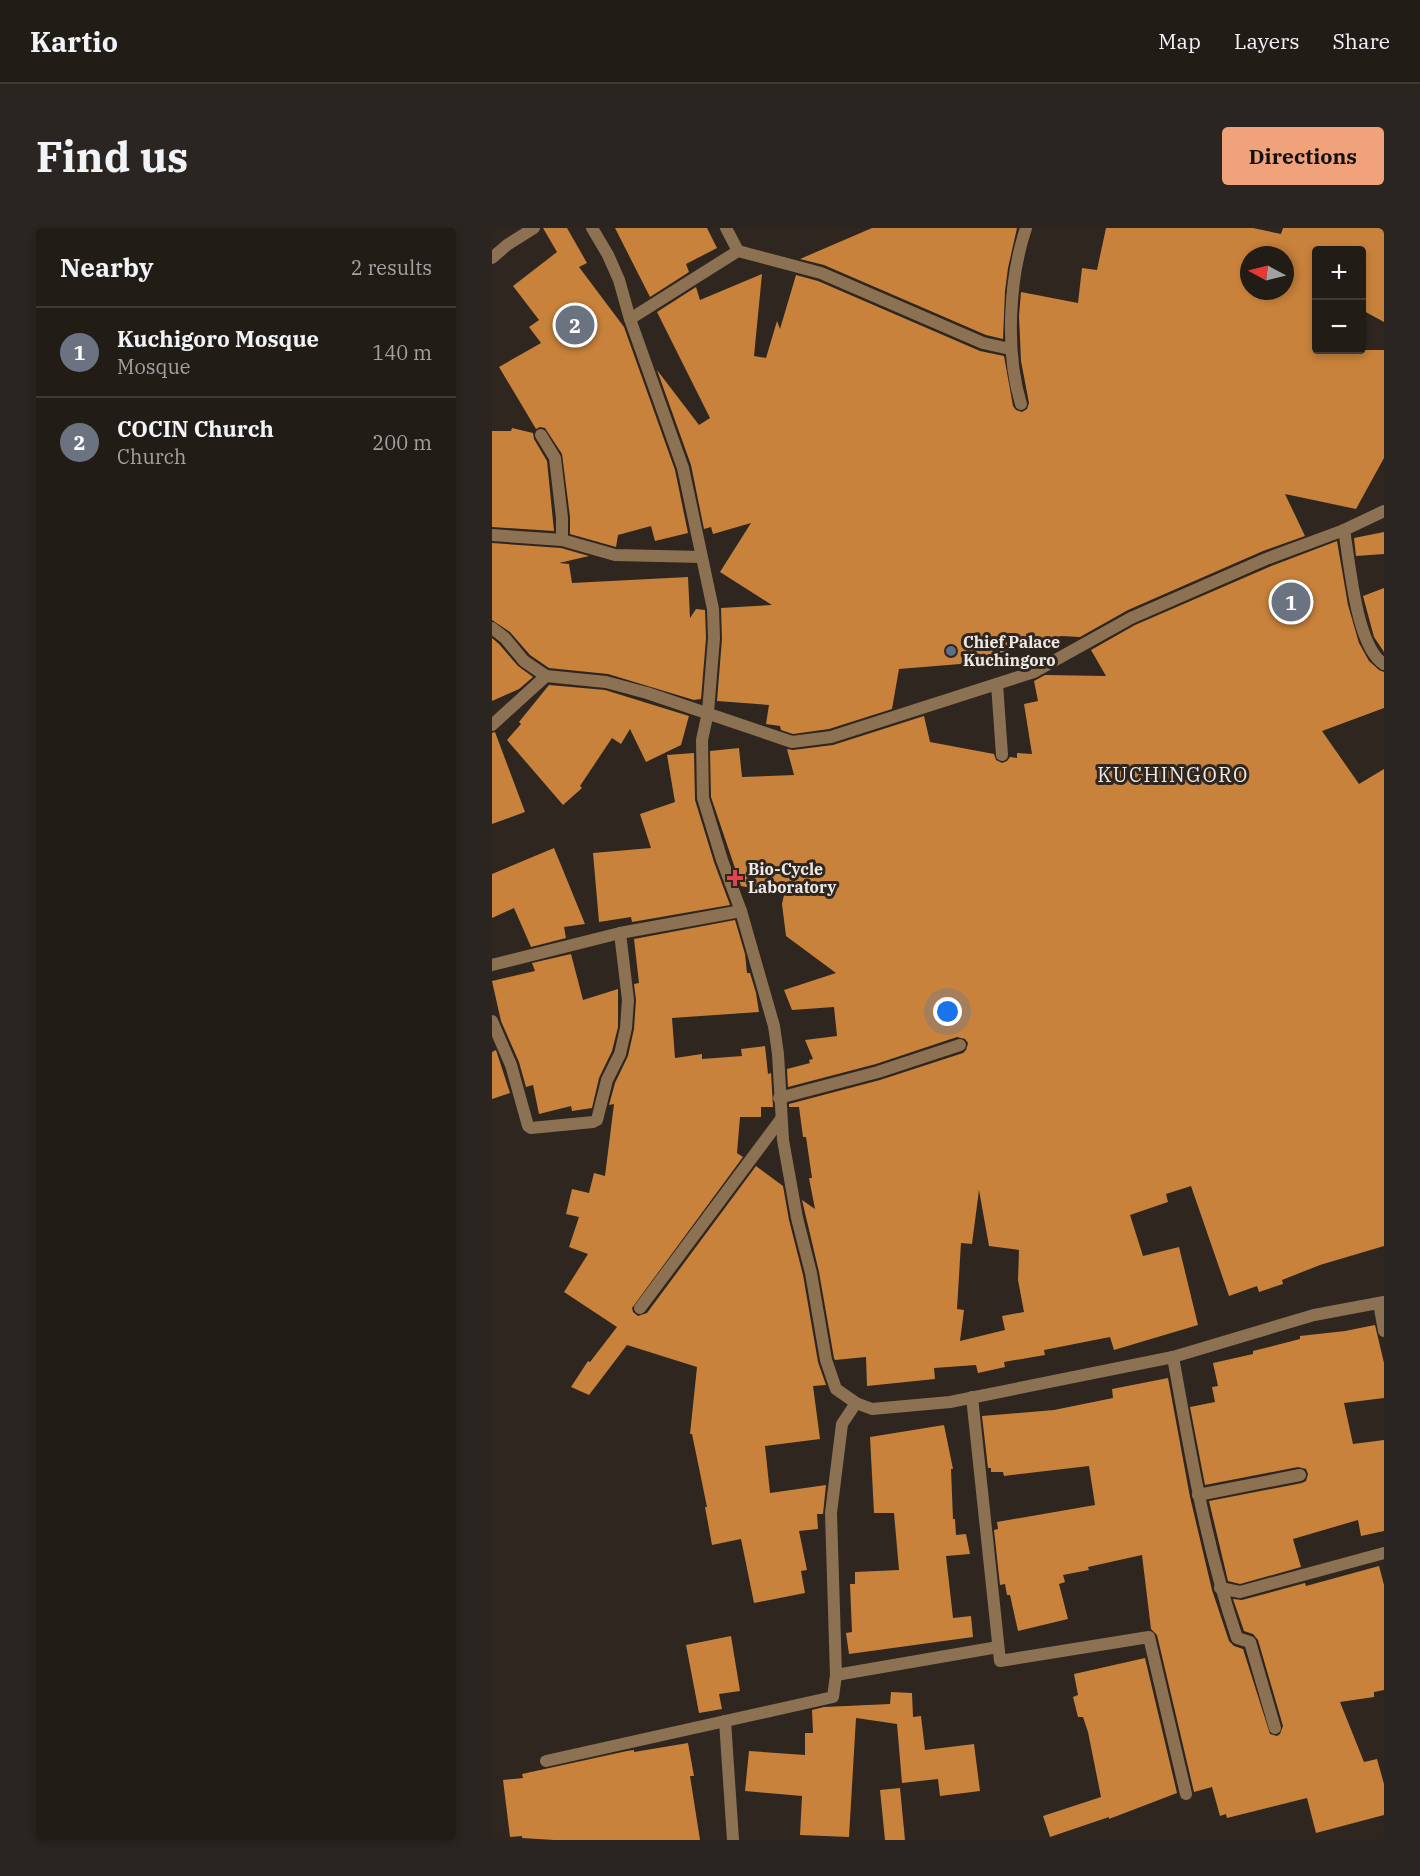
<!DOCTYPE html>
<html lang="en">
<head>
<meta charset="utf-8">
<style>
  body { margin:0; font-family:"IBM Plex Serif",serif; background:#2a2520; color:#f1f3f6 }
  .controls { position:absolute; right:18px; top:18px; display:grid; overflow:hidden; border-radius:6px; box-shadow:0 3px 9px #0003 }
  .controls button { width:54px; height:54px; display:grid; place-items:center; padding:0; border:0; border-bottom:2px solid #3f3a36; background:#221c17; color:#f1f3f6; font:30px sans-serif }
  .compass { position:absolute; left:748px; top:18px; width:54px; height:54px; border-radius:50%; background:#221c17; box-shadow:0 3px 9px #0003; rotate:277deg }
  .you { position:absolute; left:456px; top:784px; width:21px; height:21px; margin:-15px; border:4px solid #fff; border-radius:50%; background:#1a73e8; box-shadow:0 0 0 9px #1a73e833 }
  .badge { display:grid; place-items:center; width:39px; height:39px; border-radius:50%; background:#f0a27a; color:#fff; font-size:20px; font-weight:700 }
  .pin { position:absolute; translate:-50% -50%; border:3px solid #fff; box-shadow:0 2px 6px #0006 }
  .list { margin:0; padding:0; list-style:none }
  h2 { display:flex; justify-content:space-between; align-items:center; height:78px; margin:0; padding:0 24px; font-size:26px }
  h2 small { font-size:20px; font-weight:400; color:#a2a1a1 }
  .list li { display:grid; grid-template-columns:39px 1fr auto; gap:18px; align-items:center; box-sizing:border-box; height:90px; padding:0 24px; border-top:2px solid #3f3a36 }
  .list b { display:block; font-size:22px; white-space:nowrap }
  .list p { margin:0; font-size:20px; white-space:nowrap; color:#a2a1a1 }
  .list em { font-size:20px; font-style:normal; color:#a2a1a1 }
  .map { position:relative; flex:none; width:892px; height:1612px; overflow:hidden; border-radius:6px }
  header { display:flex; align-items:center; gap:36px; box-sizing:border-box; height:84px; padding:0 30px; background:#221c17; border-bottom:2px solid #3f3a36 }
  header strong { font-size:28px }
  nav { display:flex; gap:33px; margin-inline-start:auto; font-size:21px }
  .intro { display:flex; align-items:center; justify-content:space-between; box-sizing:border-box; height:144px; padding:0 36px }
  h1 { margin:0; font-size:42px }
  .button { padding:15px 27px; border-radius:6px; background:#f0a27a; color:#111; font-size:21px; font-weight:700 }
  main { display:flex; gap:36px; padding:0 36px }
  aside { flex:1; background:#221c17; border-radius:6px; box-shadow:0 3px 9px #0003 }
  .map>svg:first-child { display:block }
</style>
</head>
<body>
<header>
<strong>Kartio</strong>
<nav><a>Map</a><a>Layers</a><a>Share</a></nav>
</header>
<div class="intro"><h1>Find us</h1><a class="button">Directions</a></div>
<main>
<aside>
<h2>Nearby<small>2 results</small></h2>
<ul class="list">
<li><span class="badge" style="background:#6b7280">1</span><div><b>Kuchigoro Mosque</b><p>Mosque</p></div><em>140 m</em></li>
<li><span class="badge" style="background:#6b7280">2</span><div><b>COCIN Church</b><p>Church</p></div><em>200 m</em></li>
</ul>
</aside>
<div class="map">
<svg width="892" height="1612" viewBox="0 0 892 1612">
  <rect width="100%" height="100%" fill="#2e261f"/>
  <!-- building -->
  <g fill="#c8823b" fill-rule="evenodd">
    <path d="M51,0h24l20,35 -8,4 45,60 51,143 13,63 -33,8 -4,-15 -33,9 -2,12 -46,-13v-17l-8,-63 -17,-26 -5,-1 -4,2 -37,-62 42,-24 -12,-16 10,-7 -26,-34 44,-34z"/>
    <path d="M123,0h92l10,20 -31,16 3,8 -39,25z"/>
    <path d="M380,0h145l-9,40 -3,23 -2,48 -17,-4 -162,-70 -24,-6z"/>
    <path d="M614,0h147l28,6 2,-6h101v94l-22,-12v-60h-45v100h67v108l-28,51 -71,-15 20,42 -42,15 -135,59 -48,27 -19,-1 -101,28 -61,5 -7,40 -63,20 -36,5 -12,-4 -1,-4 -14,-2 3,-19 -52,-4 5,-62 -1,-31 51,-3 -52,-33 31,-49 -38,11 -2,-7 -7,2 -13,-64 -34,-95 42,55 11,-7 -53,-106 39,-25 4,13 62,-26 -8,82 12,2 11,-37 3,8 16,-54 22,6 162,70 24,5 9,50 3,4 6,2 5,-3 2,-6 -8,-42 -2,-45 2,-24 57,11 4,-35 15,2zM757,27h36v36h-36z"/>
    <path d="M20,200l21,5 1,6 13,22 7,70 -62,-4v-96h19z"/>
    <path d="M892,304v22l-28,2 -2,-18z"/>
    <path d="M845,313l11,64 11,38 10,18 10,9 5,2v36l-62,23 37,53 25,-15v477l-64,19 -38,15 1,4 -24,8 -2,-6 -28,10 -38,-110 -25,8 2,8 -38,13 13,41 36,-9 19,78 -84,25 -4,-13 -66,13 1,5 -41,7 1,5 -27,6 -2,-8 -42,3 1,11 -68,7 -1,-29 -31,3 -1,-2 -15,-86 -17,-72 13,9 -6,-31h3l-6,-41h-3l-4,-30h-10v-3l91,-24 83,-27 3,-3 2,-7 -3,-4 -8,-2 -81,27 -88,23 -1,-18 23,-6 -1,-3 4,-1 -8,-19 32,-4 -3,-29 -42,3 -8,-20 52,-17 -50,-37 -4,-32 2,-9 -43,-9 -30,-89 -1,-46 29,-3 3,29 52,-2 -7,-26 6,1 40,-5 91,-29 6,26 64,12 2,6 6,3 5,-2 3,-4 7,1v-5l15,1 -8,-50 14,-3 -4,-20 11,-6 61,1 -15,-26 44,-25 134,-58zM487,962l10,56 30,4 -1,30 6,32 -22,4 3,14 -45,11 4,-31 -7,-1 4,-66 11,1z"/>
    <path d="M0,315l69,5 28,8 -30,7 10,1 3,19 116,-6 2,41 6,-9 9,1 1,28 -5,61 -7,1 -86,-26 -59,-6 -19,-13 -20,-23 -18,-12z"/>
    <path d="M892,360v64l-10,-15 -11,-41z"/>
    <path d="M0,410l7,6 19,22 15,11 -14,12 -27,12z"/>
    <path d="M57,457l56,5 84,26 -8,29 -35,17 -16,-33 -9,15 -9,-6 -32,48 2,2 -19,17 -56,-65 14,-16 -2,-2z"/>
    <path d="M3,504l30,80 -33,12v-91z"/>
    <path d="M202,525l1,47 19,62 16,43 -98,17 -1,-5 -32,5 -6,-69 58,-5 -11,-34 35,-12 -8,-47z"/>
    <path d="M62,620l31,76 -21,3 2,11 -35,9 -17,-39 -22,10v-44z"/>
    <path d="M243,692l10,34 2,19h3l6,20 3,19 -87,6 3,40 27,-4v5l40,-3 -1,-7 24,-3 3,28 3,-1 2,34h-12v10h-21l-3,36 6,4 -111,151 1,4 5,4 9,-3 109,-147 27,20 6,34 14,55 15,87 8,23 -13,1 7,53 -55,7 5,47 56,-8 -3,29h-6l1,15 -19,2 8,39 -6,1 4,22 -51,10 -13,-64 -29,6 -7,-38h2l-15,-73h-2l7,-67 -70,-22 -38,50 -18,-8 17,-26 2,1 27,-35 -53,-35 24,-38 -19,-7 10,-30 -13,-3 6,-25 17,4 5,-20 11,3 9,-72 -5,1 6,-22 13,-27 6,-27 2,-29 -2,-16 5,-1 -5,-44z"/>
    <path d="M79,726l12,46 35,-11v38l-6,24 -13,27 -7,30 -20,3 -1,-5 -32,8 -6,-29 -7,2 -7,-25 -18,-41 -9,-40 43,-10 -3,-8z"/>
    <path d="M4,822l14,43 -18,6v-47z"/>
    <path d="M883,1097l9,38v35l-40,5 9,41 31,-4v91l-23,5 -3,-16 -65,19 8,28 -61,17 -12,-3 -19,-80 93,-18 4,-2 2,-7 -2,-5 -8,-2 -93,18 -15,-78 25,-5 -3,-15 6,-1 -5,-23 40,-9v-3l47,-12v-3l45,-5z"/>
    <path d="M676,1150l22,119 22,93 17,51 5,5 9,3 27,85 7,2 3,-2 3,-8 -25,-86 -5,-6 -9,-3 -11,-32 9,1 63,-17 1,3 73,-20 5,19v105l-10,2v5l-34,5 24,60 13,-3 7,25v31l-68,18 -9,-35 -80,20 -1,-4 -6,2 -8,-29 -18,5 -37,-157 -6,-6 -9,-74 -54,12 1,3 -26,5 2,7 -6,2 9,35 -50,12 -8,-36h-3l-2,-11 -5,1 -6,-55 4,-1 -1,-7 98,-17 -6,-39 -85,10 -1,-4h-12v-4h-3l-6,-52 72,-6 59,-12 -1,-9z"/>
    <path d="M452,1197l9,44h-2l2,50h2l1,16 10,-1 4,20 -24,2 7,62 18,-2 2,21 -124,17 -3,-21 6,-1 -2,-48h5v-12l44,-2 -5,-57h-20l-4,-76z"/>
    <path d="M239,1408l9,55 -21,3 3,15 -23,4 -13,-68z"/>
    <path d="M653,1430l32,135 -68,26v-2l-59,20 -7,-21 58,-19 -13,-65 -5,-15h-5l-5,-20 5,-2 -4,-21z"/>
    <path d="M399,1464l21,1 1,24 8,-1 4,34 49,-6 6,47 -40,5 -2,-17 -36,4 -5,-59 -41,-6 -7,119 -49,-2 2,-39 -57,-5 4,-40 56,4v-22h8l-1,-23 12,-3 66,-3z"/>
    <path d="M196,1515l6,33h-4l10,64h-146l-32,-2v-2l-12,1 -7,-57 20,-2 -1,-4 105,-23 7,-1v2z"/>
    <path d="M408,1560l5,52h-20l-5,-50z"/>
  </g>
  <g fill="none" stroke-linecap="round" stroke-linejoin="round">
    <!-- minor -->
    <g stroke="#8c7253" stroke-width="12">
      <path d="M100,0l16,27 11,25 11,39 53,149 30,141 1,29 -6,74 -6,28 1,58 19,62 19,51 33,115 4,28 5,86 14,78 14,55 15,87 10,29 20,14 16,6 78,-7 223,-45 141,-42 70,-13"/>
      <path d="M234,0l12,23"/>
      <path d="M0,30l15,-13 27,-17"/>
      <path d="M138,91l108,-68 83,22 162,70 27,6"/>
      <path d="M529,176c-16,-52 -12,-125 5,-176"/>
      <path d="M49,207l14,23 7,60v22"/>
      <path d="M852,302c6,33 12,117 40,134"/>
      <path d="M0,307l70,5 53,15 86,2"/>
      <path d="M0,400l13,10 19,23 22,15 60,6 41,11 145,49 39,-5 203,-65 97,-54 135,-59 78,-29 40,-19"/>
      <path d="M505,456l5,71"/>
      <path d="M0,497l54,-49"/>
      <path d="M0,737l128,-32 121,-22"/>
      <path d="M0,793l19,44 17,61 3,2 62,-6 4,-2 10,-40 13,-26 6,-26 2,-28 -8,-67"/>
      <path d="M287,870l99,-26 82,-27"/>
      <path d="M887,1075l5,28"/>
      <path d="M148,1080l141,-189"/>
      <path d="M681,1129c17,95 33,190 64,281l13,4 25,86"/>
      <path d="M480,1169l28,264 149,-24 37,157"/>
      <path d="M364,1175l-14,21 -11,89 5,162 162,-28"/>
      <path d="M706,1267l102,-20"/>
      <path d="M728,1360l20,4 144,-39"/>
      <path d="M233,1493l8,119"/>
      <path d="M54,1533l287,-64 3,-22"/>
    </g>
  </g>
  <!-- markers -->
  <circle fill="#5c6f8a" stroke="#2e261f" stroke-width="2" cx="459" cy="423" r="6"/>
  <path fill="#e0444e" stroke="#2e261f" stroke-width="2" d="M240 641h6v6h6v6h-6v6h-6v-6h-6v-6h6z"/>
  <g text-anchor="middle" stroke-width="6" stroke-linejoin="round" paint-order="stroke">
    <!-- poi labels -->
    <g font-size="16" font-weight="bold" fill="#efe9e5" stroke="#2e261f" text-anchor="start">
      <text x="471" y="420">Chief Palace<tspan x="471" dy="18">Kuchingoro</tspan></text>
      <text x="256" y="647">Bio-Cycle<tspan x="256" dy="18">Laboratory</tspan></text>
    </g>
    <!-- quarter labels -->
    <g font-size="20" letter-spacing="1.5" fill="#efe9e5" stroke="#2e261f">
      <text x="681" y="554">KUCHINGORO</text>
    </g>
  </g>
</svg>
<div class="controls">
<button>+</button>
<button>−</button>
</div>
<svg class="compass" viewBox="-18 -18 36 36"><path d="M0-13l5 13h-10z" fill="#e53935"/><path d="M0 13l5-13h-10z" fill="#a2a1a1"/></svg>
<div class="you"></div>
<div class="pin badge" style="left:799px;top:374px;background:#6b7280">1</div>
<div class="pin badge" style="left:83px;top:97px;background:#6b7280">2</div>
</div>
</main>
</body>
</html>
